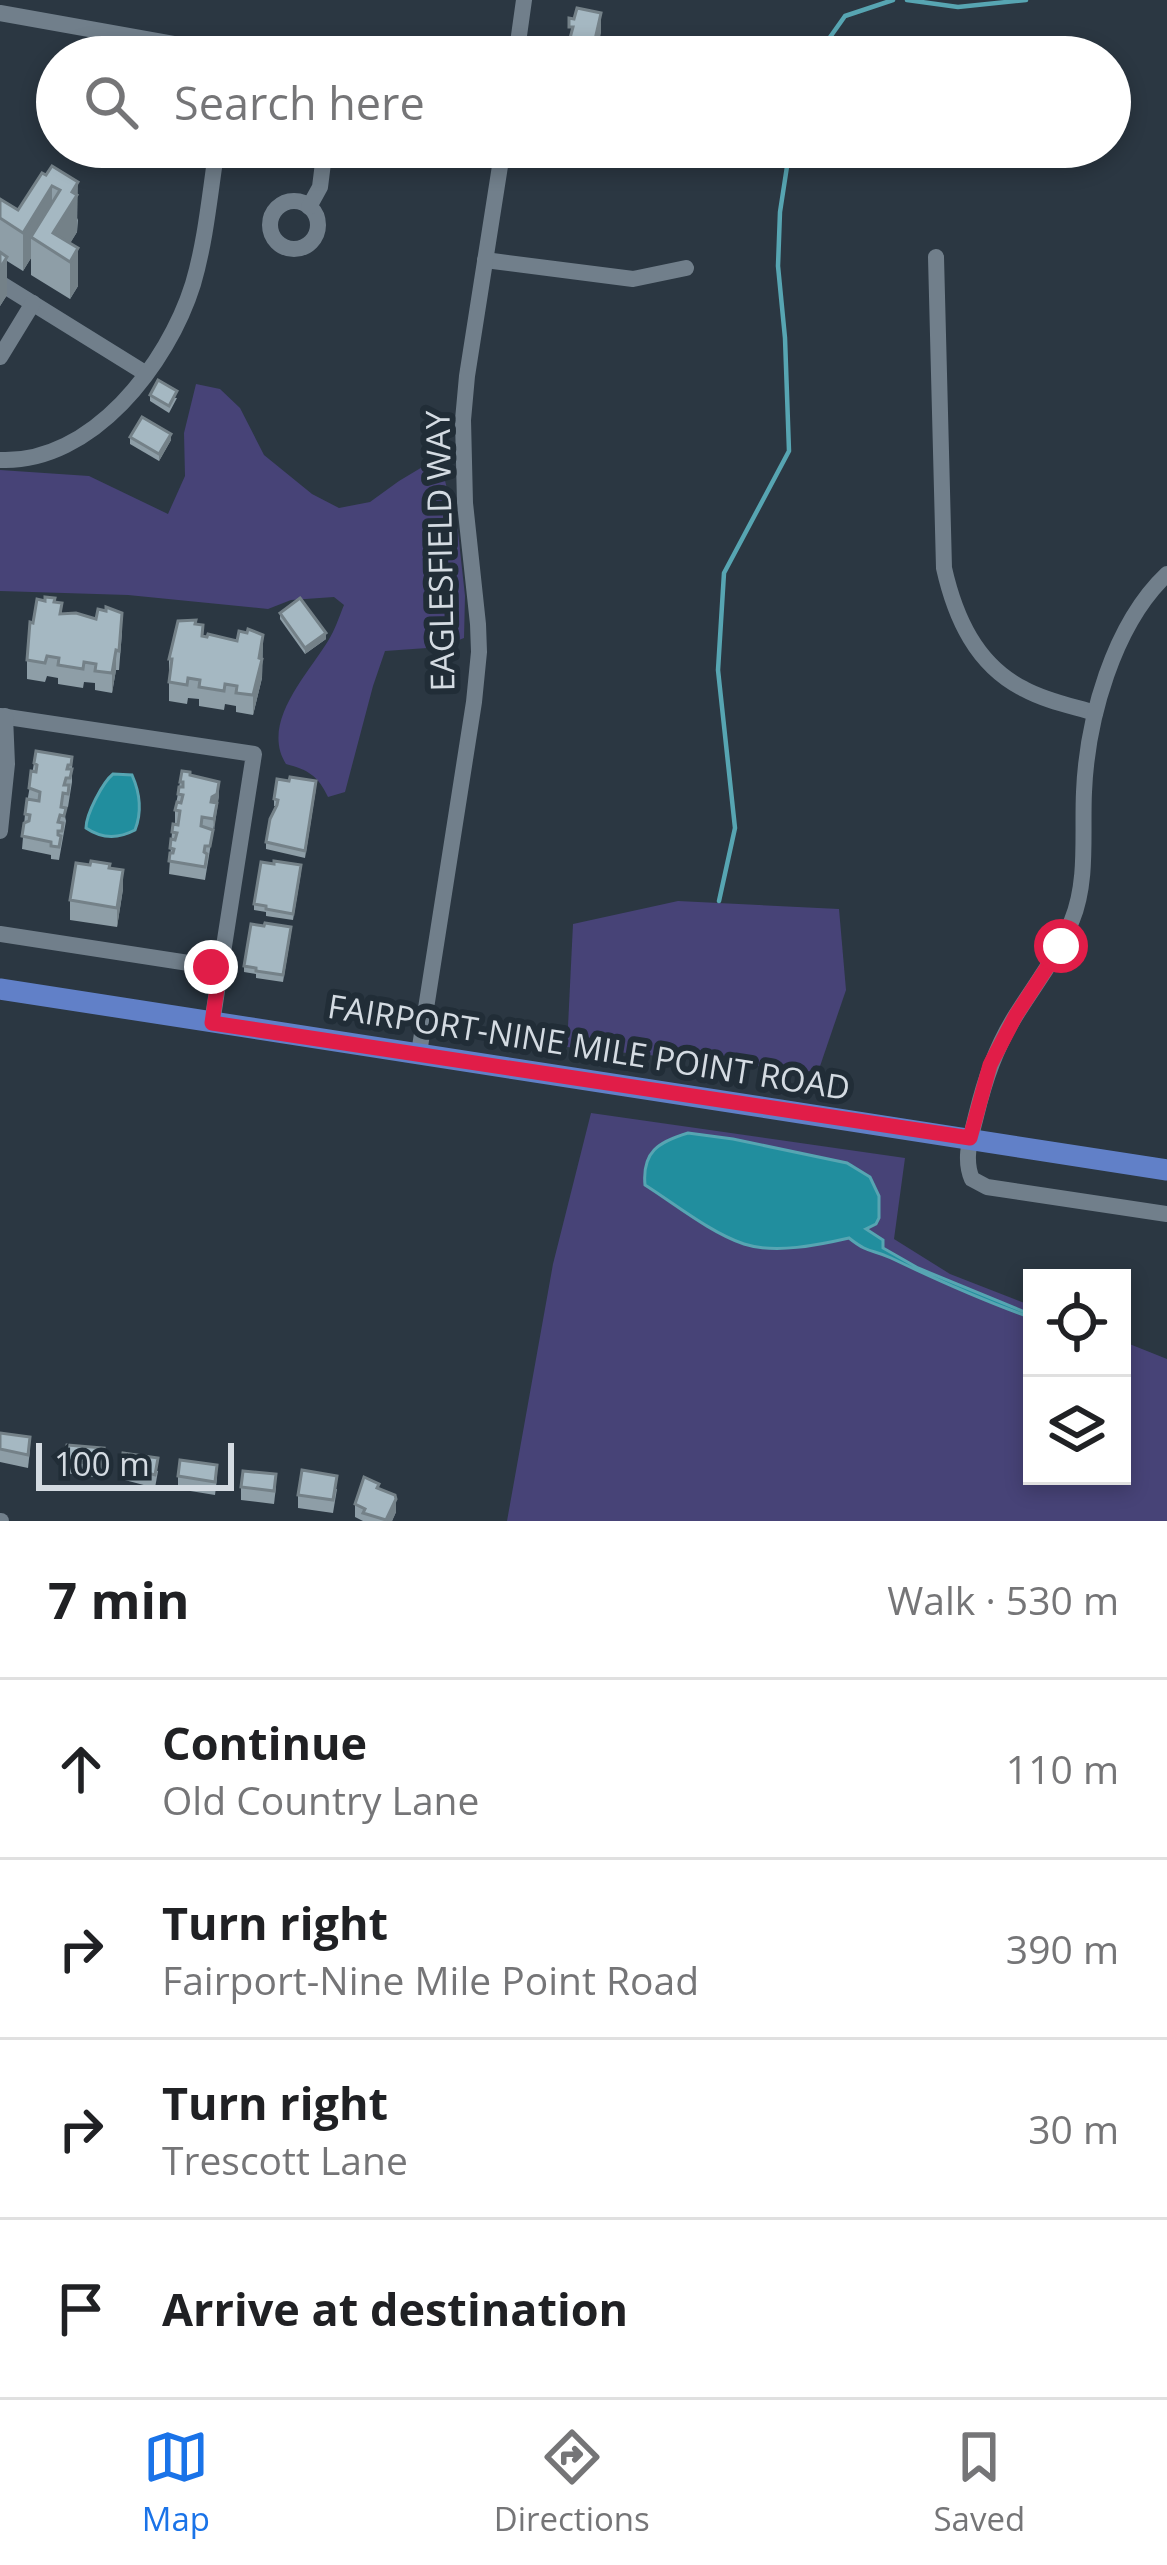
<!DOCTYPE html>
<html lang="en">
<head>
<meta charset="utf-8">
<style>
  body { margin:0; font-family:"Open Sans",sans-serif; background:#f2f2f2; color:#202124 }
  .controls { position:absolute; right:36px; bottom:36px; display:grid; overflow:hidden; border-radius:0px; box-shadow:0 6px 18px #0003 }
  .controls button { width:108px; height:108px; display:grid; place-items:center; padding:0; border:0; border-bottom:3px solid #e0e0e0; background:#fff; color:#202124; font:60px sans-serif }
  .scale { position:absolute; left:36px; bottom:30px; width:198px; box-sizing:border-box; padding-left:12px; border:6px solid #d4dbe2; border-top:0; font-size:33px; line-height:42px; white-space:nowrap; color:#d4dbe2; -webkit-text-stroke:9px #212d37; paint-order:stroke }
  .stop { position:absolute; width:36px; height:36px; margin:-27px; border:9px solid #e11d48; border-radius:50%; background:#fff }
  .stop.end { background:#e11d48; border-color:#fff; box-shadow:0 3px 12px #0008 }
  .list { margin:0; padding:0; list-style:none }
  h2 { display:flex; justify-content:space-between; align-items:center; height:156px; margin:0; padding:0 48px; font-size:51px }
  h2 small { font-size:39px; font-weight:400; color:#757577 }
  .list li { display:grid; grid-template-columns:78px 1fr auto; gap:36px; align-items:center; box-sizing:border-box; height:180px; padding:0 48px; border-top:3px solid #e0e0e0 }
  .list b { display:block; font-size:45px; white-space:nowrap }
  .list p { margin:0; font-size:39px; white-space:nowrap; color:#757577 }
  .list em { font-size:39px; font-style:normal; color:#757577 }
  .icon { flex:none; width:66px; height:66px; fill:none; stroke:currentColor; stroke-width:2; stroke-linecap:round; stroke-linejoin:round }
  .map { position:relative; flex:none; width:1167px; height:1521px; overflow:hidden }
  .search { position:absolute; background:#fff; box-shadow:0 6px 18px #0003; left:36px; right:36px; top:36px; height:132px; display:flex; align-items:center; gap:30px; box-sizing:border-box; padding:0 42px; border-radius:66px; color:#757577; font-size:45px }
  .sheet { height:876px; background:#fff }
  nav { display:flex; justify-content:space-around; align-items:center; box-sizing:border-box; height:168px; border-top:3px solid #e0e0e0; background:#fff; font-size:33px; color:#757577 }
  nav a { display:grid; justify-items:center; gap:6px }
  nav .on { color:#1a73e8 }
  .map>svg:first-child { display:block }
</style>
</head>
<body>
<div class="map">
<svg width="1167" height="1521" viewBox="0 0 1167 1521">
  <rect width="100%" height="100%" fill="#2b3742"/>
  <!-- green -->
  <g fill="#474377">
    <path d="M196,384l24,5 20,19 24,47 48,39 27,14 31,-6 29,-21 40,-24 19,75 7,64 -1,42 -23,9 -56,4 -12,35 -28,106 -17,5c-10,-21 -19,-27 -42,-33 -26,-41 22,-90 42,-123 7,-11 11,-24 16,-36l-10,-8 -43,3 -23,9 -140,-14 -128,-4v-121l89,6 79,38 17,-38 -1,-43z"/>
    <path d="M678,901l161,8 7,81 -28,82 -251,-25 6,-123z"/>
    <path d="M591,1113l314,45 -11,81 56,35 82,32v170h90v-135l45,18v162h-660l46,-257z"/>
  </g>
  <!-- water -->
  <g fill="#218e9e" stroke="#57a5b2" stroke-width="3">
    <path d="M113,774l19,1c8,18 10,37 3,55 -17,9 -33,9 -49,-2 0,-14 17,-46 27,-54z"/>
    <path d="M688,1133l45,6 114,24 23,14 9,19v22l-3,6 -10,5 17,11v8l35,20 114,47v3c-48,-17 -95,-38 -141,-60 -19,-9 -22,-4 -42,-20 -30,7 -74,16 -105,6 -33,-11 -69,-40 -99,-59 -3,-33 13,-43 43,-52z"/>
  </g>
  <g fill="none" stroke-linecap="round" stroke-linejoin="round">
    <!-- stream -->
    <g stroke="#57a5b2" stroke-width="4.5">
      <path d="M907,0l51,7 68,-7"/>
      <path d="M816,57l29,-41 48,-16"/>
      <path d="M719,901l16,-73 -17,-158 6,-97 65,-122 -4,-113 -7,-72 2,-54 10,-65"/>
    </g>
    <!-- minor -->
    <g stroke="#717f8b" stroke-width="16">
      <path d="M0,13l179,32 26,7 6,5"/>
      <path d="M516,57l8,-57"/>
      <circle cx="294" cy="225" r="24"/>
      <path d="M309,207l11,-20 5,-40"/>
      <path d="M936,257l8,311c11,49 32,97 80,121 22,12 48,17 71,24"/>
      <path d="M485,260l148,19 53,-11"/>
      <path d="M0,283l145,90"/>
      <path d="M0,357l33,-54"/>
      <path d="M0,460c92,4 168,-96 193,-176 13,-44 17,-92 24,-137"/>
      <path d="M1167,574c-54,51 -80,146 -83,218 -2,42 4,89 -12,128 -13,34 -36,63 -56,95 -20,32 -31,64 -40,101 -5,21 -13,42 -4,63l15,8 180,27"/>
      <path d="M0,716l254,38 -42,269"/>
      <path d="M0,831l7,-67 -2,-48"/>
      <path d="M0,934l221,34"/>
      <path d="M419,1053l55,-351 5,-50 -1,-28 -13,-121 -2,-83 4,-44 36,-229"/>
      <path d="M0,1521h1"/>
    </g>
    <!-- major -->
    <path stroke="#6180c8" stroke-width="21" d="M0,989l1167,181"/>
  </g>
  <!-- wall -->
  <g fill="#8e9ea7">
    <path d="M52,166l26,54 -1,12 -7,11 8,43 -8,13 -39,-24v-17l-8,13 -16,-10v34l-7,11v-107l18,11z"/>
    <path d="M150,395l27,3 -8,15 -19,-12z"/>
    <path d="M130,437l41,3 -12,21 -29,-17z"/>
    <path d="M55,602l7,12 60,18 -3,38h-3l-4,23 -17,-3v-7l-11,-1 -1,6 -25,-4v-6l-11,-2 -2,6 -18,-3v-19l6,-37z"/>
    <path d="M280,613l46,26 -21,15 -25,-35z"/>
    <path d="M196,624l7,12 34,5 26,-6 -1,43 -9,37 -17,-3v-6l-11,-2 -1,6 -25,-4v-7l-11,-1 -1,6 -18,-3v-42z"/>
    <path d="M72,757v25l-4,25h-5l3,14 -7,39 -8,-1v-4l-29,-6 3,-35 9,-51z"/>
    <path d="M182,771l37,24 -14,85 -36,-6 3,-42 6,-8 -3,-1v-13z"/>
    <path d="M289,781l27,7 -11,70 -39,-9v-7l11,-36h-3v-7z"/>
    <path d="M110,868l13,21 -6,38 -47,-7v-20z"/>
    <path d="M301,872l-8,48 -27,-4v-4l-12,-2v-6z"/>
    <path d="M291,933l-8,49 -27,-4v-4l-12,-2v-6z"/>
    <path d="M0,1433l30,17 -2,18 -28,-6z"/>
    <path d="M65,1460l39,1 -3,17 -36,-5z"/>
    <path d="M121,1466l37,5 -3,17 -34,-9z"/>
    <path d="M178,1476l39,2 -2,17 -37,-6z"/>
    <path d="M241,1487h35l-2,17 -33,-4z"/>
    <path d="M337,1489l-4,24 -35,-5v-13z"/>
    <path d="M379,1489l17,23 -4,9h-29l-8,-4v-13z"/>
  </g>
  <!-- shaded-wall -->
  <g fill="#748188">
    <path d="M601,13v20l-5,24h-5z"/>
    <path d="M78,182l-1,50 -15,25 -9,-24z"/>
    <path d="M52,186v37l-21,14v21l-8,13v-38z"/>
    <path d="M78,248v38l-8,13v-37z"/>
    <path d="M7,257v38l-7,11v-38z"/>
    <path d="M171,434v6l-12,21v-7z"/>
    <path d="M326,633v6l-21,15v-6z"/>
    <path d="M263,635l-1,43 -9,37v-20z"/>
    <path d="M116,650v20l-4,23v-20z"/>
    <path d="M219,782v13l-5,37 -2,-35z"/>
    <path d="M123,870v19l-6,38v-19z"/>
    <path d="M396,1499v13l-4,9h-6z"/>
  </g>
  <!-- building -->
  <g fill="#a5b8c2" stroke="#748188" stroke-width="3">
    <path d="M577,8l24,5 -10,44h-26l8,-30h-4v-9l5,1z"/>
    <path d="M52,166l26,16 -6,10 5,3 -24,38 25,15 -8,14 -39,-25 29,-47 -8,-4 -29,47 -23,-15v-19l18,11 24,-37 4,2z"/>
    <path d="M0,252l7,5 -7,11z"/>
    <path d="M158,380l19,11 -8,15 -19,-11z"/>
    <path d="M142,417l29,17 -12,20 -29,-17z"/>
    <path d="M45,597l10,1 -1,4 8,1 -2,11 16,-1 20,6 2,-10 8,2v-4l16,6 -3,38 -3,-1 -4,23 -17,-2 1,-7 -12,-2 -1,7 -25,-4 1,-7 -12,-2 -2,7 -18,-3 3,-38 3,1 4,-24 8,2z"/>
    <path d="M300,598l26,35 -21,15 -25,-35z"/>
    <path d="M196,620l-1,4 8,1 -1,11 5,1 1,-3 29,7 2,-10 8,2 1,-4 15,6 -4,23 3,1 -9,36 -17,-2 1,-7 -12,-2 -1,7 -25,-4 1,-7 -12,-2 -1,7 -18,-3 3,-23h-3l9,-38z"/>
    <path d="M36,751l36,6 -1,8h-3l-1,4h5l-2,9h-4l-2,7h5l-1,9 -5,-1 -2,14 5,1 -2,8 -4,-1 -2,7 5,1 -1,8h-4v4l3,1 -2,11 -8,-1v-4l-29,-6 2,-13 5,-2 1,-6 -5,-1 2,-15 12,2 1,-9 -11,-4 2,-17 5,1 1,-7 -3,-2z"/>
    <path d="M182,771l8,1v3l29,7 -2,12 -5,3 -1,5 6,1 -3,16 -12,-2 -1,9 12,4 -3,16h-5l-1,6 3,2 -2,13 -36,-6 1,-8h3l1,-4 -4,-1 1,-9 4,1 2,-7 -5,-1 1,-8 5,1 2,-14 -5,-1 2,-8 4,1 2,-8 -5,-1 1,-7h4v-5h-3z"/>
    <path d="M290,777l26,4 -11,70 -39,-9 4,-23 7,-14 1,-5 -4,-1 3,-20 12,2z"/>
    <path d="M91,861l19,3 -1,4 14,2 -6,38 -47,-8 6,-37 14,2z"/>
    <path d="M274,861l27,4 -8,49 -27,-5v-3l-12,-2 7,-42 13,2z"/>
    <path d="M265,923l26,4 -8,48 -27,-4v-3l-12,-2 7,-42 13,2z"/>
    <path d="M0,1433l30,4 -2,18 -28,-6z"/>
    <path d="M67,1445l37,3 -3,17 -36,-5z"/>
    <path d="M123,1453l35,5 -3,17 -34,-9z"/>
    <path d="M180,1460l37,5 -2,17 -37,-6z"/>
    <path d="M302,1470l35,6 -4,24 -35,-5z"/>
    <path d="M243,1471l33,3 -2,17 -33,-4z"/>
    <path d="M364,1477l15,7 -2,4 18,7 1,4 -10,21 -23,-7 2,-4 -10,-5z"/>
  </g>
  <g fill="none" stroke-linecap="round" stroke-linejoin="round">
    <!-- route -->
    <path stroke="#e11d48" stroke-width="15" d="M211,967l9,1 -8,55 758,115 20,-73 26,-50 45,-69"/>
  </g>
  <g text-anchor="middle" stroke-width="12" stroke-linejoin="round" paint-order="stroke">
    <!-- street labels -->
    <g font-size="33" fill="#d4dbe2" stroke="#212d37">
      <text transform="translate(440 551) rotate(-91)" y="12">EAGLESFIELD WAY</text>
      <text transform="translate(589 1047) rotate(9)" y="12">FAIRPORT-NINE MILE POINT ROAD</text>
    </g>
  </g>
</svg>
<div class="controls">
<button><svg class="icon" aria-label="locate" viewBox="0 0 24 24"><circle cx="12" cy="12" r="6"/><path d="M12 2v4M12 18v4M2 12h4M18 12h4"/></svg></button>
<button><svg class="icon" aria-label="layers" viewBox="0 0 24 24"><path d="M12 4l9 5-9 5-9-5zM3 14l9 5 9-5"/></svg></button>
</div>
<div class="scale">100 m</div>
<div class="stop" style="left:1061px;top:946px"></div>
<div class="stop end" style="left:211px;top:967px"></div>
<div class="search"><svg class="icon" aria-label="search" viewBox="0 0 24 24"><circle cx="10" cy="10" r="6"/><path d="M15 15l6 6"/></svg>Search here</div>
</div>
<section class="sheet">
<h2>7 min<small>Walk · 530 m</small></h2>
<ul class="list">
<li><svg class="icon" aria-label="ahead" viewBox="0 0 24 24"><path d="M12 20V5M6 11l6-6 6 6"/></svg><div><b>Continue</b><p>Old Country Lane</p></div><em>110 m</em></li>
<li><svg class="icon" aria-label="right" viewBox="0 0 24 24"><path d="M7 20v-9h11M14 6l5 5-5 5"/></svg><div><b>Turn right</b><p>Fairport-Nine Mile Point Road</p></div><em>390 m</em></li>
<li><svg class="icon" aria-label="right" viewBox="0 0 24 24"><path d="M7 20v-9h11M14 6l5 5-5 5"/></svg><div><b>Turn right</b><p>Trescott Lane</p></div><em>30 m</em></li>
<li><svg class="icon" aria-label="arrive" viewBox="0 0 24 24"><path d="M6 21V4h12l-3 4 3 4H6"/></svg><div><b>Arrive at destination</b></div></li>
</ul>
</section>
<nav>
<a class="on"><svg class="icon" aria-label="map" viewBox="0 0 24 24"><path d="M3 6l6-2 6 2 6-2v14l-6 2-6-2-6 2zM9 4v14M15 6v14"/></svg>Map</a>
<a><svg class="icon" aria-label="directions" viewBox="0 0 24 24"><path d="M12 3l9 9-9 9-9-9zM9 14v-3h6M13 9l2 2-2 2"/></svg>Directions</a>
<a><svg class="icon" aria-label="saved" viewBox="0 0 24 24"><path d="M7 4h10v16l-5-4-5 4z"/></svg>Saved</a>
</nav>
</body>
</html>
